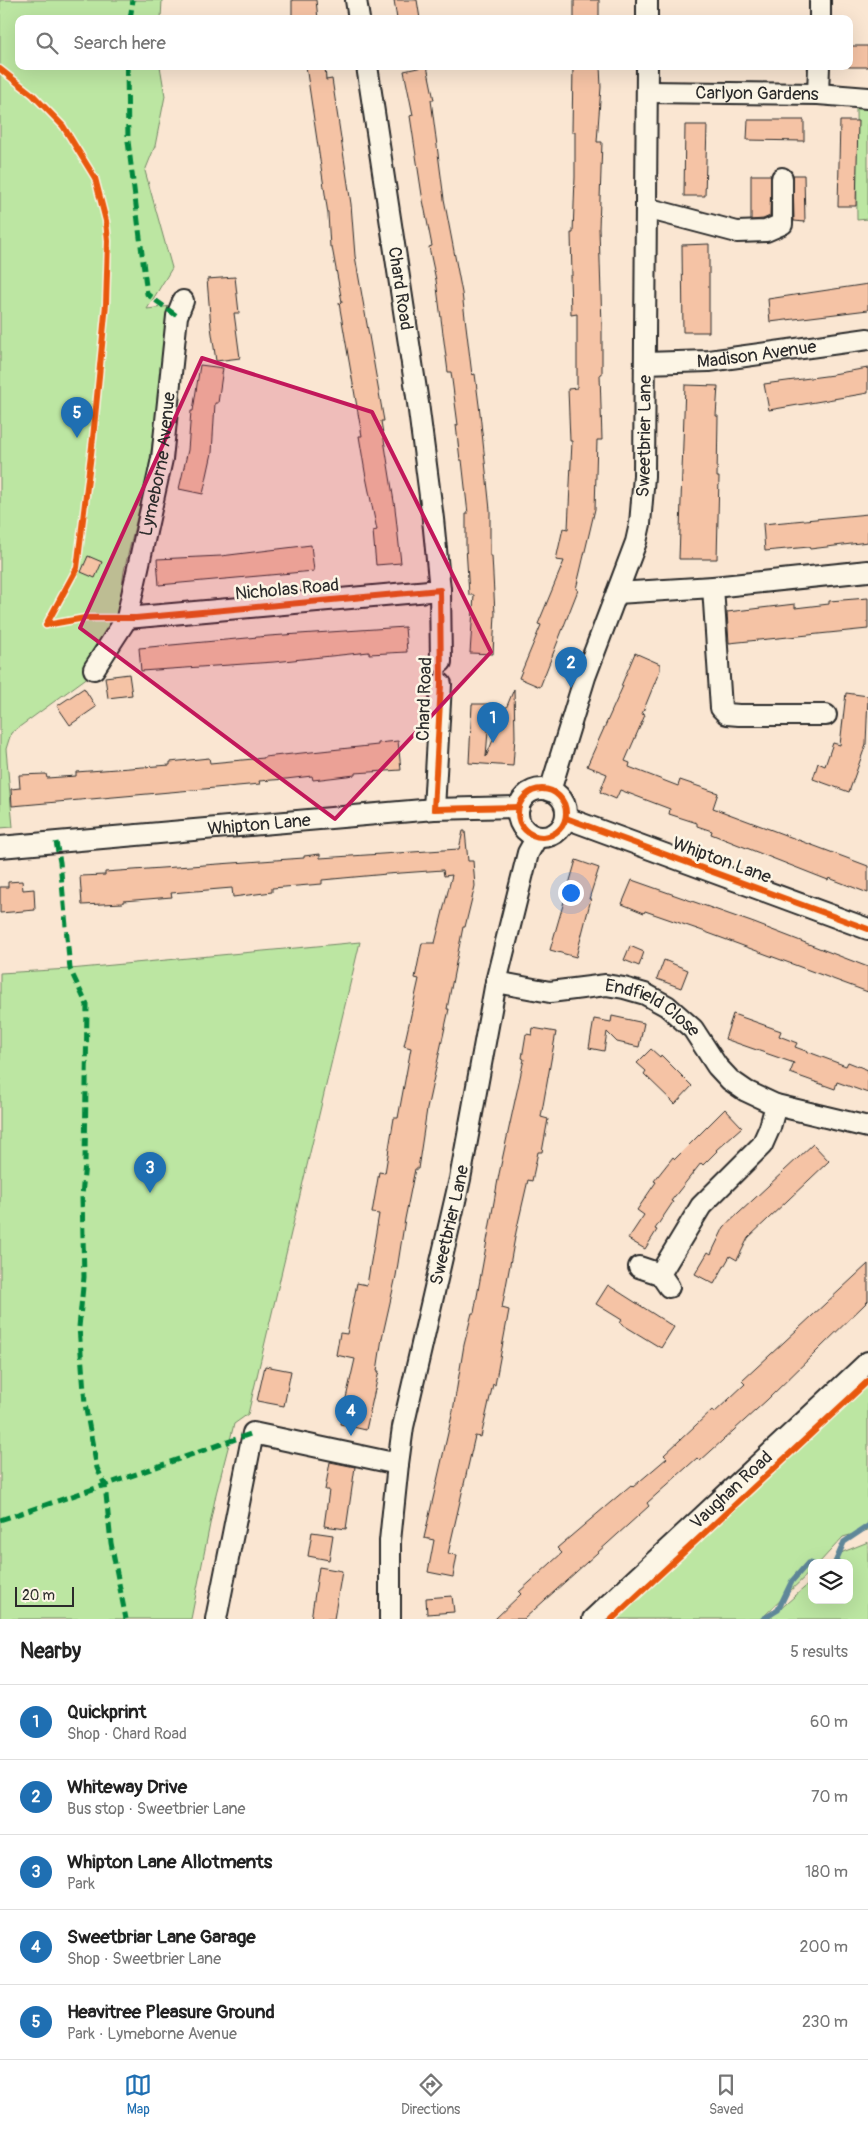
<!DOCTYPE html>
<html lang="en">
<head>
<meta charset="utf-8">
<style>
  body { margin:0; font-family:Pangolin,sans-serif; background:#f6f6f6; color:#222 }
  .controls { position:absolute; right:15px; bottom:15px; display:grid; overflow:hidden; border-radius:10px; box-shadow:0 5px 20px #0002 }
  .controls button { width:45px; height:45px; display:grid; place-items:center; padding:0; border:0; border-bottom:1px solid #e0e0e0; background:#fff; color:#222; font:25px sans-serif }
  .scale { position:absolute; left:15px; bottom:12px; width:59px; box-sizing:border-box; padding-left:5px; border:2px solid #2b2b2b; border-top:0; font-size:14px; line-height:18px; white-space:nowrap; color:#2b2b2b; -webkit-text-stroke:4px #fcf5e5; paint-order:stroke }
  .you { position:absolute; left:570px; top:892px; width:18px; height:18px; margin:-12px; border:4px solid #fff; border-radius:50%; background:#1a73e8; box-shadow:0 0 0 8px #1a73e833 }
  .badge { display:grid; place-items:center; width:32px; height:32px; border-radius:50%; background:#1f6fb2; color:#fff; font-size:16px; font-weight:700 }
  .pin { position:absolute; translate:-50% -41px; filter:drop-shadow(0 1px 2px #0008) }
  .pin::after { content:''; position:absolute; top:26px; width:18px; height:15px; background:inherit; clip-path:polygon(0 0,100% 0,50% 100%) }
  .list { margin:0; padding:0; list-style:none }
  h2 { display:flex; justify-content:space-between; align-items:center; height:65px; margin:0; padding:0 20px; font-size:21px }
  h2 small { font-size:16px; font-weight:400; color:#767676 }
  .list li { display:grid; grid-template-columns:32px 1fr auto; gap:15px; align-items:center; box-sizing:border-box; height:75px; padding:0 20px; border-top:1px solid #e0e0e0 }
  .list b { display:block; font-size:19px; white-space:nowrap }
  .list p { margin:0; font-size:16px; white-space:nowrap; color:#767676 }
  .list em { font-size:16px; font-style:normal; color:#767676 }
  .icon { flex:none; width:28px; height:28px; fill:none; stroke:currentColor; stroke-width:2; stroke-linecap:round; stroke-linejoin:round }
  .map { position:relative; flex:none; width:868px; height:1619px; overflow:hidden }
  .search { position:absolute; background:#fff; box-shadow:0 5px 20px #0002; left:15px; right:15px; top:15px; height:55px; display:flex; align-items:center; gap:12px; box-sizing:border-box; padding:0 18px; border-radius:10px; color:#767676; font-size:19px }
  .sheet { height:440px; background:#fff }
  nav { display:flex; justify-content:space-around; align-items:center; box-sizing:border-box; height:70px; border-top:1px solid #e0e0e0; background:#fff; font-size:14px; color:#767676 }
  nav a { display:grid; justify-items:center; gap:2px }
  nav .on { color:#1f6fb2 }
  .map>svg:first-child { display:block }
</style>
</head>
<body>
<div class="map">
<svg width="868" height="1619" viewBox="0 0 868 1619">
  <rect width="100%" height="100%" fill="#fae6d2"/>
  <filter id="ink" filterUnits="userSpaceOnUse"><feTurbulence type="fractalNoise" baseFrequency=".02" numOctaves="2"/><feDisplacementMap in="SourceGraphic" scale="10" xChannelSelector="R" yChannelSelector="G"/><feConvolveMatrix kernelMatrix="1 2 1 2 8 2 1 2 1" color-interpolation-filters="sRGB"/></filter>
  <g filter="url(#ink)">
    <!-- green -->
    <g fill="#bce6a2" stroke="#748866">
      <path d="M0,0h162l-1,19h-142v47h141l5,30 -10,50 -10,25 27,97 -25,41 25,-3 -24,166 -24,99 -8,61 -20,39 -85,62 -5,16 7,78 -13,1z"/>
      <path d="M856,108h12v111l-11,1z"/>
      <path d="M360,942l-112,472 -14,10 -4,16 -14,54 -25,125h-191v-646l70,-4z"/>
      <path d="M868,1386v144l-25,7 -24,26h-7v7l-51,49h-145z"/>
      <path d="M868,1542v77h-99l43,-38v19h37v-37h-17l11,-11z"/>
    </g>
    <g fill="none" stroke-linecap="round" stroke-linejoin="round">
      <!-- stream -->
      <g stroke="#5f8799" stroke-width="5.5">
        <path d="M835,1563l9,-21 24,-16"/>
        <path d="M763,1619l15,-9 14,-29 16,-18 4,1"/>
      </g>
    </g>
    <!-- building -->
    <g fill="#f5c3a5" stroke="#2b2b2b">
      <path d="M292,0h24l2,19h-26z"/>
      <path d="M394,0h23l3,19h-23z"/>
      <rect x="574" y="0" width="25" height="19"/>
      <rect x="849" y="46" width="19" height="21"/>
      <path d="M306,66h19l1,14 6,-1 19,125 4,52 29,165h-3l14,87 6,55 -25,2 -3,-34 4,-1 -12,-58 -6,-36h3l-23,-133 3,-1 -10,-55h-2l-2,-33z"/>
      <path d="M427,66l7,34h-3l13,99 18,94 10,82 3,-1 5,39 10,97v46h2l1,19 2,39 -2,40 -23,-1 4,-58h-5l-3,-48v-33h2l-6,-54h-2l-4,-35h2l-7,-53h-3l-12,-92 -7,-33 3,-1 -10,-51 -12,-79 3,-1 -9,-44z"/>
      <path d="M573,66h27l1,21 -4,55h5l-3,86 3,99v47h-2l2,66h-5l-2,69 -19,80 2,1 -38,97 -21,-9 22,-53 -3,-1 26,-63 -8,-1 7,-32 5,1 4,-88h-2l-2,-52 9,-1v-74l-6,1 -1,-39h2l-1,-43h2l2,-56v-45h-3z"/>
      <path d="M748,120h56v21l-57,-1z"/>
      <path d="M840,121h18l-2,85h-18z"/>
      <path d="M685,125h22l-2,71h-21z"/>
      <path d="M751,175h20l-1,41 -7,3 -12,1z"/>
      <path d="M793,175h11l1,47 -11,-1z"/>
      <path d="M709,244v88h-26l-1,-87z"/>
      <path d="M235,277l4,36h-5l6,45 -24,3 -5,-34 -4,-48z"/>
      <path d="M868,284v26l-98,12 -2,-23z"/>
      <path d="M200,365l23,3 -5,35h-3l-3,50 -9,41 -24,-5 9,-39 3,-39h2z"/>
      <path d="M868,368v25l-99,17 -5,-26 69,-9v-1z"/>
      <path d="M685,385l33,1 -2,30h2l-1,61h2l-2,82h-38z"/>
      <path d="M868,514v28l-58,7 -1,-2 -44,4 -2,-27z"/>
      <path d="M311,545l3,26 -155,14 -2,-26 64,-3z"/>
      <path d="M88,556l14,6 -7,16 -14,-6z"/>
      <path d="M868,598v31l-139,14 -2,-31 68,-8v4l34,-4v-3z"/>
      <path d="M405,627l2,25 -38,2v-2l-95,10 -133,9 -2,-23 130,-12z"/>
      <path d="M635,653l25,11v6l-18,44 3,1 -20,46 5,2 -1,4 49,19 2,-6 38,13 -5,15 155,58v27l-39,-15 -1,2 -117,-46 1,-3 -15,-5v-3l-28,-9 1,-5 -50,-19 -4,9 -16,-7 7,-18 -20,-8 36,-80h-2z"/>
      <path d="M129,674l3,21 -24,3 -3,-21z"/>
      <path d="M84,688l12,19 -26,18 -13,-19z"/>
      <path d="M514,689l1,48 -2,29 -44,-3 3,-59h18l-4,53z"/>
      <path d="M846,693l22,3 -2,48 -17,48 -36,-13 5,-16 7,3 8,-23 7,2z"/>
      <path d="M398,741l3,29 -46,3v2l-42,5 -1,-4 -26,3 -27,2 1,3 -248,22 -1,-17 9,-1 -1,-13 27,-1 1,4 29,-2v-4l94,-7v-3l39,-4 1,5 54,-5v-1l114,-12v-2z"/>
      <path d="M463,831h2l3,30h5l2,25 -10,41h-2l-16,82h2l-22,100 -9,60h-3l-10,50 -9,57 -14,62 -5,33h2l-13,59 -26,-6 15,-65 -19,-4 4,-22 7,1 10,-51 10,2 12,-71 -7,-1 7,-41 6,1 9,-55h4l13,-70 -7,-2 15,-67 -4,-1 7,-35h13l17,-68 -8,1 -1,-6 -56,4 -65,6v4l-50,4v4l-39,5 -1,-9 -61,5 1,4 -49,4v2l-41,2 -2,-29 25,-1v-3l199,-14v-2l16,-2v4l139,-9z"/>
      <path d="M576,860l23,8 -10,31h2l-15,58 -26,-7z"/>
      <path d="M632,880l122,43 114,44v25l-168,-62 -55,-19 -1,2 -22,-9z"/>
      <path d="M22,881l1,9 11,-1 1,21 -35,3v-26h8v-5z"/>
      <path d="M630,946l14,6 -5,14 -15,-6z"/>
      <path d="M664,960l24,10 -7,18 -24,-9z"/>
      <path d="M733,1014l48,17 -2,5 18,7 -2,4 51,19 2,-4 20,8v23l-31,-11 -2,7 -45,-16 4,-10 -69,-24z"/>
      <path d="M612,1016l32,7 -5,24 -22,-5 -10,-10 -3,19 -15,-3 5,-29 17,3z"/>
      <path d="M533,1028l23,4 -15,85 7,2 -6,33h-4l-6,29 -4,-1 -12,52 -14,76 7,2 -14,75 -2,-1 -12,53 -6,-1 -27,118 9,1 -4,22 -25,-5 6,-32 -10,-2 29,-127 11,-66 8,-32h2l25,-139 25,-115 -2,-1 4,-24 6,1z"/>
      <path d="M651,1049l9,8 1,-2 31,31 -17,18 -31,-30 2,-3 -9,-8z"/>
      <path d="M725,1109l17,18 -26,23 1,1 -14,14 -2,-2 -30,38 2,1 -18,27 2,1 -12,19 -17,-10 16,-24 -7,-5 19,-28 -2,-1 19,-24 2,2z"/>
      <path d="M813,1144l16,17 -81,77 -11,22 -7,-4 -16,28 -19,-10 13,-22 3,2 13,-27z"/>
      <path d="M868,1264v37l-101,99 -67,61 -3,-3 -50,45 2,3 -125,113h-29l26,-25 -2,-2 43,-39 -5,-5 74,-63 2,2 34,-29 -3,-3 48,-45 2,3 31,-29 -3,-3z"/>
      <path d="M608,1285l66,42 -13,21 -41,-25 2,-3 -26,-16z"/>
      <path d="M265,1366l26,5 -7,35 -27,-5z"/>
      <path d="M330,1462l25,5 -9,62 -22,-3 5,-36h-4z"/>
      <path d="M312,1532l21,3 -4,25 -21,-4z"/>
      <path d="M319,1567l23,4 -8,48h-23z"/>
      <path d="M452,1596l2,16 -27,2 -1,-16z"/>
    </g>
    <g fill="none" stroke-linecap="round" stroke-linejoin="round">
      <!-- minor casing -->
      <g stroke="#2b2b2b" stroke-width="24">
        <g id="minor">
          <path d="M356,0l3,19"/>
          <path d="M647,19v-19"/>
          <path d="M820,19v-19"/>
          <path id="s1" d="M367,66l51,337 15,116 7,71 1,72"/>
          <path id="s2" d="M647,92l171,2 50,4"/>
          <path d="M818,94l1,-28"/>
          <path d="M646,208l91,24 29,-1 16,-7v-46"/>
          <path id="s3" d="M645,363l64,-2 159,-22"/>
          <path d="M713,587l8,121 6,6 12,1h87"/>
          <path d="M617,593l96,-6 155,-16"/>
          <path d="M127,618l313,-28"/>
          <path id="s4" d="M94,669l33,-51 35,-159 15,-143 6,-15"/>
          <circle cx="542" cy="813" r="24"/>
          <path id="s5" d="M550,791l35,-114 51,-135 4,-18 4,-48 3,-410"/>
          <path d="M434,809l7,-125"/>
          <path d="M566,818l302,111"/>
          <path id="s6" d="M0,847l434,-38 85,-2"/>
          <path id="s7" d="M496,982l54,10 56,-7 18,3 21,6 22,12 26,23 24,37 13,14 16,11 30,14 92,22"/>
          <path d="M639,1267l21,7 9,13"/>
          <path d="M660,1274l41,-68 61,-61 8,-18 6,-22"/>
          <path d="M216,1619l37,-186 145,31"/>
          <path id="s8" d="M390,1619v-78l8,-77 5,-37 57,-248 36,-197 32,-129 9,-16"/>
          <path id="s9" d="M593,1619l275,-257"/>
        </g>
      </g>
      <!-- minor -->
      <use href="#minor" stroke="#fcf5e5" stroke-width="20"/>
      <!-- quiet -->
      <g stroke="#00873e" stroke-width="5" stroke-dasharray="10 5" stroke-linecap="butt">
        <path d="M130,19l3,-19"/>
        <path d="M127,66l1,75 19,153 30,22"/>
        <path d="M56,842l4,20 10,107 17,36 -2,158 -3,33 2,81 -5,50 6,77 12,64 8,17 148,-52"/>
        <path d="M0,1520l105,-35 6,58 15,76"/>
      </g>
      <!-- cycleway casing -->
      <g stroke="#fcf5e5" stroke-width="9">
        <g id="cycleway">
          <path d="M0,69l33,26 30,31 32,52 11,43 2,20 -2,63 -13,134 -16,130 -31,57"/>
          <path d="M46,625l39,-7h51l304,-28 1,94 -7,125 85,-2"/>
          <circle cx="542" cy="813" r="24"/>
          <path d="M566,818l302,111"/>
          <path d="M612,1619l256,-238"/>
        </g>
      </g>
      <!-- cycleway -->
      <use href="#cycleway" stroke="#e8590c" stroke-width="6"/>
    </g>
  </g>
  <!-- marked area -->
  <path fill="#c2185b" fill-opacity="0.2" stroke="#c2185b" stroke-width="4" stroke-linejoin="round" d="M202,358l170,54 119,240 -156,167 -255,-191z"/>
  <g text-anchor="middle" stroke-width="5" stroke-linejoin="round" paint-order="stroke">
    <!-- street labels -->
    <g font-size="18" fill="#2b2b2b" stroke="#fcf5e5">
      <text dy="6" stroke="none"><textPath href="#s2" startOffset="110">Carlyon Gardens</textPath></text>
      <text dy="6" stroke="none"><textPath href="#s1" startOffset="225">Chard Road</textPath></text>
      <text dy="6" stroke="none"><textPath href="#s3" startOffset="112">Madison Avenue</textPath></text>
      <text dy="6" stroke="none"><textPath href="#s5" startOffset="370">Sweetbrier Lane</textPath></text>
      <text dy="6" stroke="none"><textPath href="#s4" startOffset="218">Lymeborne Avenue</textPath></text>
      <text transform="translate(287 589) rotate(-5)" y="6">Nicholas Road</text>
      <text transform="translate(424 699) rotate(-88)" y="6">Chard Road</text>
      <text dy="6" stroke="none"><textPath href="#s6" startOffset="260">Whipton Lane</textPath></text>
      <text transform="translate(722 860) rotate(20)" y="6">Whipton Lane</text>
      <text dy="6" stroke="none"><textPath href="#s7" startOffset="164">Endfield Close</textPath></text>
      <text dy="6" stroke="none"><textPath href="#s8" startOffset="400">Sweetbrier Lane</textPath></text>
      <text dy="6" stroke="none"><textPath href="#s9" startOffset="189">Vaughan Road</textPath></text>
    </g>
  </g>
</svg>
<div class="controls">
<button><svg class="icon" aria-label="layers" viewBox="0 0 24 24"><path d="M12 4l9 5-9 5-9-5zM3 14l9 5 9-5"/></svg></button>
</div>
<div class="scale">20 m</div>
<div class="you"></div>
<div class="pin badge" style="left:493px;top:743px">1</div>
<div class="pin badge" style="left:571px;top:688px">2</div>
<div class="pin badge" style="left:150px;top:1193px">3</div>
<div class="pin badge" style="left:351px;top:1436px">4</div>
<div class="pin badge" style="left:77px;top:438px">5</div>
<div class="search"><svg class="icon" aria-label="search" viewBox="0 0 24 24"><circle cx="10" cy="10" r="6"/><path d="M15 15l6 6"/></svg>Search here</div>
</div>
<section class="sheet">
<h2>Nearby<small>5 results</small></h2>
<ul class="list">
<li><span class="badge">1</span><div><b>Quickprint</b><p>Shop · Chard Road</p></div><em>60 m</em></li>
<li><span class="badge">2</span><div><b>Whiteway Drive</b><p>Bus stop · Sweetbrier Lane</p></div><em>70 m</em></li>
<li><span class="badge">3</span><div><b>Whipton Lane Allotments</b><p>Park</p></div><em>180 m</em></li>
<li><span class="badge">4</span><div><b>Sweetbriar Lane Garage</b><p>Shop · Sweetbrier Lane</p></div><em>200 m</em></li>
<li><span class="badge">5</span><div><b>Heavitree Pleasure Ground</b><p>Park · Lymeborne Avenue</p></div><em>230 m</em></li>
</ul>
</section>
<nav>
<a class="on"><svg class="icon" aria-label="map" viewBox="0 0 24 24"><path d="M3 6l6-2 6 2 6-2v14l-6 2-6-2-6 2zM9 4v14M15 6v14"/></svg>Map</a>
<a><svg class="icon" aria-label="directions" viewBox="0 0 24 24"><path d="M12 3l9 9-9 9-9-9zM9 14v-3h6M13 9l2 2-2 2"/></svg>Directions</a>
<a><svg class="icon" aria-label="saved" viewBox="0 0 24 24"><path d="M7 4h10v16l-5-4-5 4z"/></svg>Saved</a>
</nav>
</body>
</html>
